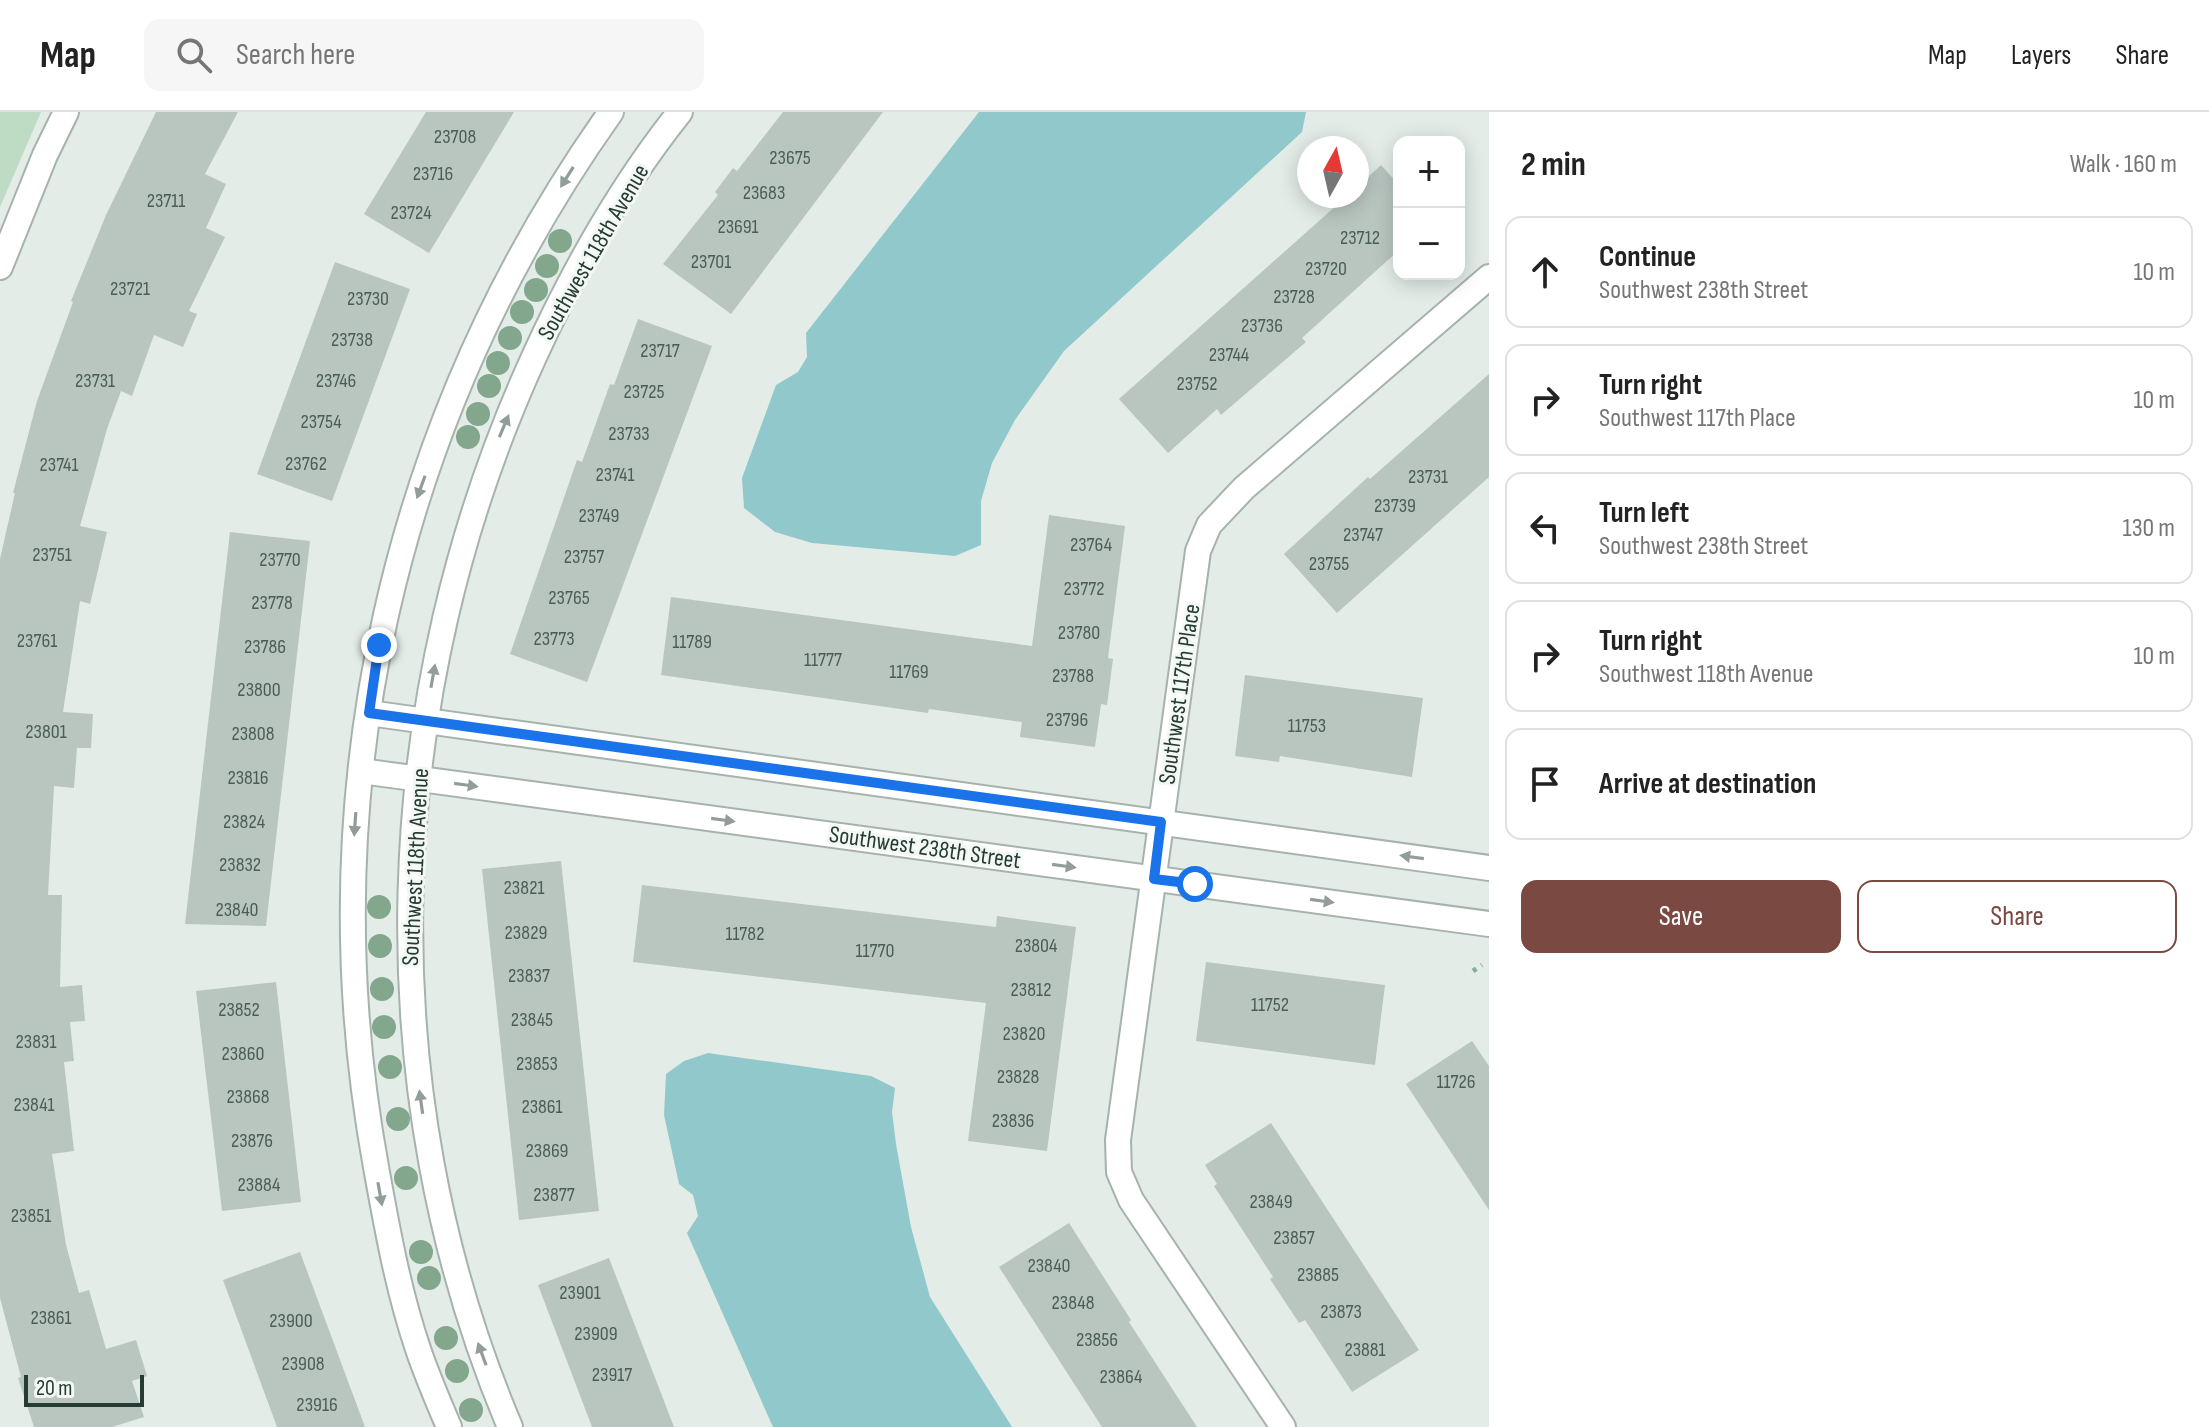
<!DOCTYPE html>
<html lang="en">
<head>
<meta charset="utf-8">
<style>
  body { margin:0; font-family:"Sofia Sans Condensed",sans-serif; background:#f6f6f6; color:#222 }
  .controls { position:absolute; right:24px; top:24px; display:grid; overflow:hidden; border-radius:16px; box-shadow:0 4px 20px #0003 }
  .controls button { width:72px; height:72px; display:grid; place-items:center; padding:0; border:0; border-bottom:2px solid #e0e0e0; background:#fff; color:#222; font:40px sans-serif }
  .compass { position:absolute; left:1297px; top:24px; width:72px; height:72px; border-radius:50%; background:#fff; box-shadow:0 4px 20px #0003; rotate:8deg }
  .scale { position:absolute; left:24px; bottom:20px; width:120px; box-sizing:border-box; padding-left:8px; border:4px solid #253b33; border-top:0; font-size:22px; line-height:28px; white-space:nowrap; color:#253b33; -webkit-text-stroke:6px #f4f8f5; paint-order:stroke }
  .stop { position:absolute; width:24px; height:24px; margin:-18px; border:6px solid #1a73e8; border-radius:50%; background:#fff }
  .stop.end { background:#1a73e8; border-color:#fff; box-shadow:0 2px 8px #0008 }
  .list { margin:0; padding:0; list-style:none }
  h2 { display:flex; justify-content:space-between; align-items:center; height:104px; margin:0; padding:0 32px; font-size:34px }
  h2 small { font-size:26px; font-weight:400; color:#767676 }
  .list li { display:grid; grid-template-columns:52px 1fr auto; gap:24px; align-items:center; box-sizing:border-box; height:112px; margin:0 16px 16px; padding:0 16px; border:2px solid #e0e0e0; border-radius:16px }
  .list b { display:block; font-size:30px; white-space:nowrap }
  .list p { margin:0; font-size:26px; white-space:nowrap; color:#767676 }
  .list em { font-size:26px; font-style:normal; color:#767676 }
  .actions { display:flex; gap:16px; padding:24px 32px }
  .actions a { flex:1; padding:18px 0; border:2px solid #7a4a42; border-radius:16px; text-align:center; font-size:28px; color:#7a4a42 }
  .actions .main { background:#7a4a42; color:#fff }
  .icon { flex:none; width:44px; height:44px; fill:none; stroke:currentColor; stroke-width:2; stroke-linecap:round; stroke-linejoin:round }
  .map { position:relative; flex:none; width:1489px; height:1315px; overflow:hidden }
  header { display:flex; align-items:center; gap:48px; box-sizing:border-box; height:112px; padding:0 40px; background:#fff; border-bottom:2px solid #e0e0e0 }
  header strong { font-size:38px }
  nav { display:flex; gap:44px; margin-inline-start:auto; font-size:28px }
  .search { width:560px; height:72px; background:#f6f6f6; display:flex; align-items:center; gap:20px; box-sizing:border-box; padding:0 28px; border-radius:16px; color:#767676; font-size:30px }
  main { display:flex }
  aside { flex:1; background:#fff }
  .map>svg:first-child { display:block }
</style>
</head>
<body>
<header>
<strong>Map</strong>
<div class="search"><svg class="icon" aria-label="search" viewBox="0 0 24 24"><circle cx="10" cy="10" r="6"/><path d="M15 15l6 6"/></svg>Search here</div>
<nav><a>Map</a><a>Layers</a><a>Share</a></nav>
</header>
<main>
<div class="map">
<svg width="1489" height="1315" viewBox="0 0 1489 1315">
  <rect width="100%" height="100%" fill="#e3ece7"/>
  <!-- green -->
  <path fill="#bedbc3" d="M0,0h41l-41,95z"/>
  <!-- water -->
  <g fill="#91c8cb">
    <path d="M979,0h327l-4,20 -238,219 -49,69 -23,43 -11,38v44l-26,11 -143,-13 -37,-11 -31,-24 -2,-30 34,-93 22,-13 9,-15 -1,-24z"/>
    <path d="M708,941l163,23 24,12 -3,24 4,32 15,83 19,70 82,130h-239l-86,-194 11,-17 -5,-21 -14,-11 -15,-69 2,-41 18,-13z"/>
  </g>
  <!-- building -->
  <g fill="#b9c6c0">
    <path d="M156,0h82l-33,62 21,10 -20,44 19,9 -36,74 8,3 -14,33 -29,-12 -22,61 -11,-5 -14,38 -27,97 27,6 -17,72 -10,-3 -17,111 30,2 -2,34h-14l-3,40 -20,-2 -6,109h14l-2,92 22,-2 3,36 -15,1 4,39 -10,1 10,89 -22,3 14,91 13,48 10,-3 17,59 30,-9 11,36 -15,5 12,36 -32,10h-78l-16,-49 3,-1 -21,-79v-739l15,-66h-2l24,-92 36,-99 -2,-1 35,-86z"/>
    <path d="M426,0h88l-85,141 -65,-39z"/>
    <path d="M783,0h100l-152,202 -68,-50 55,-69 -3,-3 18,-24 4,3z"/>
    <path d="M1381,53l18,20v65l-97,88 4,4 -85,73 -4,-6 -49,44 -49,-54 228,-203h10v-9z"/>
    <path d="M335,150l75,27 -78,212 -75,-27z"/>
    <path d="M638,207l74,27 -125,336 -77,-28 67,-194 5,2 28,-78 4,1z"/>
    <path d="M1489,262v103l-152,136 -53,-59 84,-77 2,2z"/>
    <path d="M1049,403l76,11 -17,132 5,1 -6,46 -6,-1 -6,43 -75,-10 2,-15 -93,-13 -1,4 -267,-38 10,-78 361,49z"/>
    <path d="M230,420l80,9 -44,385 -81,-2z"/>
    <path d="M1245,563l178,23 -11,79 -132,-21 -1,6 -44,-6z"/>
    <path d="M561,749l38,350 -80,9 -37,-351z"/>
    <path d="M642,773l354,42 1,-11 79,11 -29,224 -79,-10 18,-138 -353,-41z"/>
    <path d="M1206,850l179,23 -10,80 -179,-24z"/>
    <path d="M276,870l25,220 -79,9 -26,-220z"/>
    <path d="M1472,929l17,25v144l-83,-126z"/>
    <path d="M1271,1011l148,227 -67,42 -47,-72 -6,3 -29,-44 3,-2 -59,-91 3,-2 -12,-19z"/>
    <path d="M1069,1111l62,97 -2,2 68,105h-95l-103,-160z"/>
    <path d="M300,1140l65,175h-88l-54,-147z"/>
    <path d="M609,1146l65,169h-82l-54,-142z"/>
  </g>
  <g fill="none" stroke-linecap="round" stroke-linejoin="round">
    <!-- street casing -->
    <g stroke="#a6b3ad" stroke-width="28">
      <g id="street">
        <path d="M0,155l45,-112 21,-43"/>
        <path d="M369,601l1120,155"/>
        <path d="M361,659l1128,153"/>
        <path d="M449,1315c-11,-26 -22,-51 -31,-78 -20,-59 -31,-121 -42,-182 -68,-372 16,-747 235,-1055"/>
        <path d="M510,1315c-144,-340 -129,-736 24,-1070 39,-86 87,-171 146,-245"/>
        <path d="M1283,1315l-152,-227 -12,-28 -1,-32 80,-589 11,-26 35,-37 245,-211"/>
      </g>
    </g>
    <!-- path -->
    <path stroke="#87ac9d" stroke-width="5" stroke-dasharray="4 6" stroke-linecap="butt" d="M1473,859l9,-6"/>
    <!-- street -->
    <use href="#street" stroke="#fff" stroke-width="24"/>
  </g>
  <!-- trees -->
  <g fill="#82a78d">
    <circle cx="560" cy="129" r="12"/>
    <circle cx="547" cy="154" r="12"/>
    <circle cx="536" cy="178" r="12"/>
    <circle cx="522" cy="200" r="12"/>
    <circle cx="510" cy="226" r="12"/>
    <circle cx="498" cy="251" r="12"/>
    <circle cx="489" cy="274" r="12"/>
    <circle cx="478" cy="302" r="12"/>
    <circle cx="468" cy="325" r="12"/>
    <circle cx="379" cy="795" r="12"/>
    <circle cx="380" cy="834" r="12"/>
    <circle cx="382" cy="877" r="12"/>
    <circle cx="384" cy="915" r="12"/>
    <circle cx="390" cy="955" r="12"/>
    <circle cx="398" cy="1007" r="12"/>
    <circle cx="406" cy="1066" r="12"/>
    <circle cx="421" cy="1140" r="12"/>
    <circle cx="429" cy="1166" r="12"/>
    <circle cx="446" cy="1226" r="12"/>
    <circle cx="457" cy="1259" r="12"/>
    <circle cx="471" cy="1298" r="12"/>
  </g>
  <!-- one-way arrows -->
  <defs><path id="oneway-solid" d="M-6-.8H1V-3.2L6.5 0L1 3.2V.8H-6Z" transform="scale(2)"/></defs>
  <g fill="#929d99">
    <use href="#oneway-solid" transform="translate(567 65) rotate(122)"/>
    <use href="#oneway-solid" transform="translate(504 314) rotate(-67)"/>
    <use href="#oneway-solid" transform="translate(421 375) rotate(110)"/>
    <use href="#oneway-solid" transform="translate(433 564) rotate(-80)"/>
    <use href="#oneway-solid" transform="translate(466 673) rotate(8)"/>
    <use href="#oneway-solid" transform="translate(723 708) rotate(8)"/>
    <use href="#oneway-solid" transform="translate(355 712) rotate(94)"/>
    <use href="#oneway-solid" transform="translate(1412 745) rotate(-172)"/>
    <use href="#oneway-solid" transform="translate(1064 754) rotate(8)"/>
    <use href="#oneway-solid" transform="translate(1322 789) rotate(8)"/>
    <use href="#oneway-solid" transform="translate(421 990) rotate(-98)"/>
    <use href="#oneway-solid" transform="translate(380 1082) rotate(80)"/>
    <use href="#oneway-solid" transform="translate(482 1242) rotate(-110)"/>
  </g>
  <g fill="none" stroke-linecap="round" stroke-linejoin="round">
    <!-- route -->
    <path stroke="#1a73e8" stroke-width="10" d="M379,533l-10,68 792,109 -7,57 41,5"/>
  </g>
  <g text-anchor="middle" stroke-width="6" stroke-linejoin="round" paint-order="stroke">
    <!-- number labels -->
    <g font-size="20" fill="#4a5e56">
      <text x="455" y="31">23708</text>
      <text x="790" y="52">23675</text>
      <text x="433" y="68">23716</text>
      <text x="764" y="87">23683</text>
      <text x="166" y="95">23711</text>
      <text x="411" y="107">23724</text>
      <text x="738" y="121">23691</text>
      <text x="1360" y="132">23712</text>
      <text x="711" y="156">23701</text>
      <text x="1326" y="163">23720</text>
      <text x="130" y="183">23721</text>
      <text x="1294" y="191">23728</text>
      <text x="368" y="193">23730</text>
      <text x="1262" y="220">23736</text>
      <text x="352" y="234">23738</text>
      <text x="660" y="245">23717</text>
      <text x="1229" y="249">23744</text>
      <text x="95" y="275">23731</text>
      <text x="336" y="275">23746</text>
      <text x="1197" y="278">23752</text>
      <text x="644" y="286">23725</text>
      <text x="321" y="316">23754</text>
      <text x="629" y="328">23733</text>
      <text x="306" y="358">23762</text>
      <text x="59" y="359">23741</text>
      <text x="615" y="369">23741</text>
      <text x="1428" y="371">23731</text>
      <text x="1395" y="400">23739</text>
      <text x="599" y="410">23749</text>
      <text x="1363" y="429">23747</text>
      <text x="1091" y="439">23764</text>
      <text x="52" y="449">23751</text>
      <text x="584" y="451">23757</text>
      <text x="280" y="454">23770</text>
      <text x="1329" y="458">23755</text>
      <text x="1084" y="483">23772</text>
      <text x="569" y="492">23765</text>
      <text x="272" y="497">23778</text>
      <text x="1079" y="527">23780</text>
      <text x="554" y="533">23773</text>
      <text x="37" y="535">23761</text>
      <text x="692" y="536">11789</text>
      <text x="265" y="541">23786</text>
      <text x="823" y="554">11777</text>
      <text x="909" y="566">11769</text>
      <text x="1073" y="570">23788</text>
      <text x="259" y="584">23800</text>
      <text x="1067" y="614">23796</text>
      <text x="1307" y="620">11753</text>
      <text x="46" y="626">23801</text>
      <text x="253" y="628">23808</text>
      <text x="248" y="672">23816</text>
      <text x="244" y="716">23824</text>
      <text x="240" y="759">23832</text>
      <text x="524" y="782">23821</text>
      <text x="237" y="804">23840</text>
      <text x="526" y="827">23829</text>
      <text x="745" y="828">11782</text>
      <text x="1036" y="840">23804</text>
      <text x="875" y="845">11770</text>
      <text x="529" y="870">23837</text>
      <text x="1031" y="884">23812</text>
      <text x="1270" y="899">11752</text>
      <text x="239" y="904">23852</text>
      <text x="532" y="914">23845</text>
      <text x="1024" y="928">23820</text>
      <text x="36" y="936">23831</text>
      <text x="243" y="948">23860</text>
      <text x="537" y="958">23853</text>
      <text x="1018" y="971">23828</text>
      <text x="1456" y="976">11726</text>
      <text x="248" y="991">23868</text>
      <text x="34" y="999">23841</text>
      <text x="542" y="1001">23861</text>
      <text x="1013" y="1015">23836</text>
      <text x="252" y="1035">23876</text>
      <text x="547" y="1045">23869</text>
      <text x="259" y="1079">23884</text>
      <text x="554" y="1089">23877</text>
      <text x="1271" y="1096">23849</text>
      <text x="31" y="1110">23851</text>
      <text x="1294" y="1132">23857</text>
      <text x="1049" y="1160">23840</text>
      <text x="1318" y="1169">23885</text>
      <text x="580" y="1187">23901</text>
      <text x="1073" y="1197">23848</text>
      <text x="1341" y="1206">23873</text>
      <text x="51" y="1212">23861</text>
      <text x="291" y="1215">23900</text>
      <text x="596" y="1228">23909</text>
      <text x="1097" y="1234">23856</text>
      <text x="1365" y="1244">23881</text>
      <text x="303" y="1258">23908</text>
      <text x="612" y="1269">23917</text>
      <text x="1121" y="1271">23864</text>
      <text x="317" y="1299">23916</text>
    </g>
    <!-- street labels -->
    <g font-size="24" fill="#253b33" stroke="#f4f8f5">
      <text transform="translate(593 140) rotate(-60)" y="8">Southwest 118th Avenue</text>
      <text transform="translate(1179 582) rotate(-82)" y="8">Southwest 117th Place</text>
      <text transform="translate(925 735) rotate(8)" y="8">Southwest 238th Street</text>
      <text transform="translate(415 755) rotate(-87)" y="8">Southwest 118th Avenue</text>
    </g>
  </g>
</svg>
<div class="controls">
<button>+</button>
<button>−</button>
</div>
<svg class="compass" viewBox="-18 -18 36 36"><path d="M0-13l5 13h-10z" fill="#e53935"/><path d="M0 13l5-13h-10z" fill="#767676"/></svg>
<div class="scale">20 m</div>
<div class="stop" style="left:1195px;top:772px"></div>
<div class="stop end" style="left:379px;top:533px"></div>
</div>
<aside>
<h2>2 min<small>Walk · 160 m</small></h2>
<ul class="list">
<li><svg class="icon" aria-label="ahead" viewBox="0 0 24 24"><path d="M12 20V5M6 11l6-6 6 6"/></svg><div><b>Continue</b><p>Southwest 238th Street</p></div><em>10 m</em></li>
<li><svg class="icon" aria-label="right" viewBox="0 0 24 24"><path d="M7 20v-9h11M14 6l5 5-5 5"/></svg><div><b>Turn right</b><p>Southwest 117th Place</p></div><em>10 m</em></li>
<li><svg class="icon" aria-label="left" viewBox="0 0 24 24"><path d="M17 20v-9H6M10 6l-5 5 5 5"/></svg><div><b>Turn left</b><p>Southwest 238th Street</p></div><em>130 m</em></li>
<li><svg class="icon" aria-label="right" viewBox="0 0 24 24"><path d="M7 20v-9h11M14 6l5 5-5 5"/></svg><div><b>Turn right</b><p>Southwest 118th Avenue</p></div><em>10 m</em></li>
<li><svg class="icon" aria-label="arrive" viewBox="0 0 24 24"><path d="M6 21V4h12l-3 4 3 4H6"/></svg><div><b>Arrive at destination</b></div></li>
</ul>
<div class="actions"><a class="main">Save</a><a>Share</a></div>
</aside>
</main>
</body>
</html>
